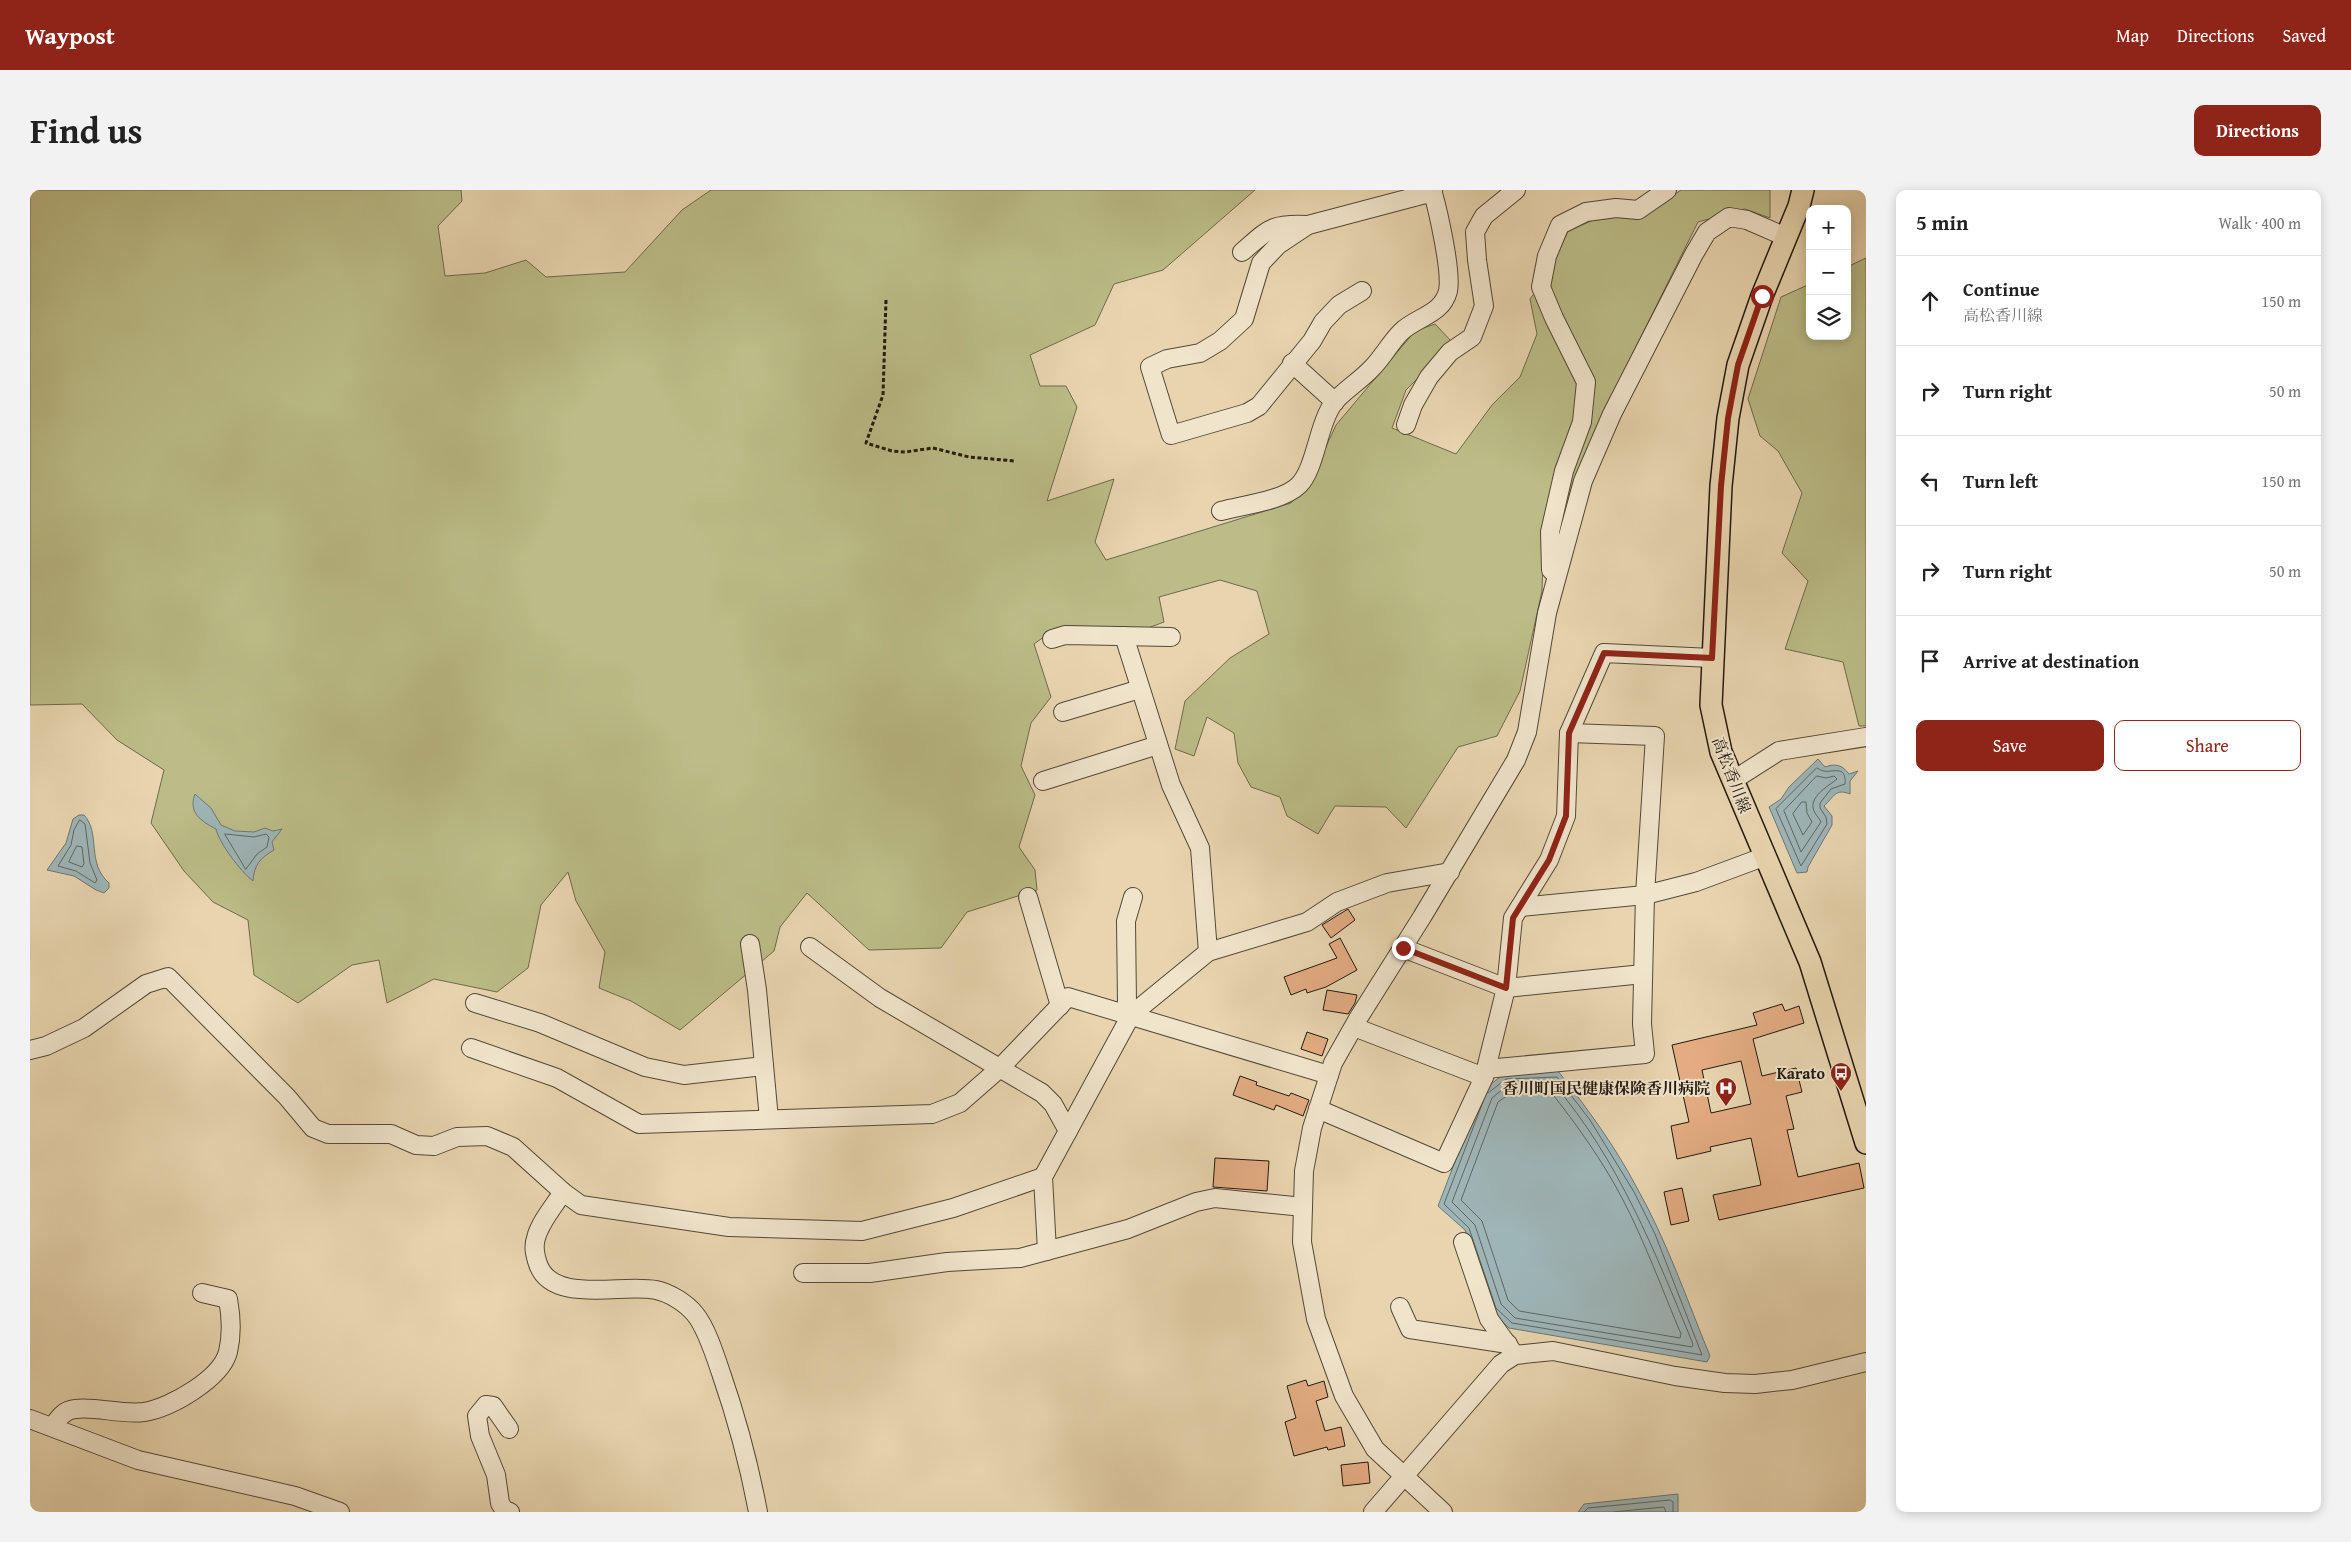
<!DOCTYPE html>
<html lang="en">
<head>
<meta charset="utf-8">
<style>
  body { margin:0; font-family:"Gentium Book Plus","Noto Serif JP",serif; background:#f2f2f2; color:#222 }
  .controls { position:absolute; right:15px; top:15px; display:grid; overflow:hidden; border-radius:10px; box-shadow:0 2px 12px #0003 }
  .controls button { width:45px; height:45px; display:grid; place-items:center; padding:0; border:0; border-bottom:1px solid #e0e0e0; background:#fff; color:#222; font:25px sans-serif }
  .stop { position:absolute; width:15px; height:15px; margin:-11px; border:4px solid #8f2418; border-radius:50%; background:#fff }
  .stop.end { background:#8f2418; border-color:#fff; box-shadow:0 1px 5px #0008 }
  .list { margin:0; padding:0; list-style:none }
  h2 { display:flex; justify-content:space-between; align-items:center; height:65px; margin:0; padding:0 20px; font-size:21px }
  h2 small { font-size:16px; font-weight:400; color:#767676 }
  .list li { display:grid; grid-template-columns:32px 1fr auto; gap:15px; align-items:center; box-sizing:border-box; height:90px; padding:0 20px; border-top:1px solid #e0e0e0 }
  .list b { display:block; font-size:19px; white-space:nowrap }
  .list p { margin:0; font-size:16px; white-space:nowrap; color:#767676 }
  .list em { font-size:16px; font-style:normal; color:#767676 }
  .actions { display:flex; gap:10px; padding:15px 20px }
  .actions a { flex:1; padding:11px 0; border:1px solid #8f2418; border-radius:10px; text-align:center; font-size:18px; color:#8f2418 }
  .actions .main { background:#8f2418; color:#fff }
  .icon { flex:none; width:28px; height:28px; fill:none; stroke:currentColor; stroke-width:2; stroke-linecap:round; stroke-linejoin:round }
  .map { position:relative; flex:none; width:1836px; height:1322px; overflow:hidden; border-radius:10px }
  header { display:flex; align-items:center; gap:30px; box-sizing:border-box; height:70px; padding:0 25px; background:#8f2418; color:#fff }
  header strong { font-size:24px }
  nav { display:flex; gap:28px; margin-inline-start:auto; font-size:18px }
  .intro { display:flex; align-items:center; justify-content:space-between; box-sizing:border-box; height:120px; padding:0 30px }
  h1 { margin:0; font-size:35px }
  .button { padding:12px 22px; border-radius:10px; background:#8f2418; color:#fff; font-size:18px; font-weight:700 }
  main { display:flex; gap:30px; padding:0 30px }
  aside { flex:1; background:#fff; border-radius:10px; box-shadow:0 2px 12px #0003 }
  .map>svg:first-child { display:block }
</style>
</head>
<body>
<header>
<strong>Waypost</strong>
<nav><a>Map</a><a>Directions</a><a>Saved</a></nav>
</header>
<div class="intro"><h1>Find us</h1><a class="button">Directions</a></div>
<main>
<div class="map">
<svg width="1836" height="1322" viewBox="0 0 1836 1322">
  <rect width="100%" height="100%" fill="#e8d5af"/>
  <filter id="stains"><feTurbulence type="fractalNoise" baseFrequency=".004" numOctaves="4"/><feColorMatrix values="0 0 0 0 .2 0 0 0 0 .09 0 0 0 0 .02 0 0 0 .5 -.17"/></filter>
  <radialGradient id="worn" r=".72"><stop offset=".6" stop-color="#630" stop-opacity="0"/><stop offset="1" stop-color="#630" stop-opacity=".3"/></radialGradient>
  <!-- green -->
  <g fill="#bbbc87" stroke="#6f6a4c">
    <path d="M0,0h431l1,11 -24,25 7,50 40,-3 41,-13 20,17 79,-5 57,-62 29,-20h544l-92,80 -49,14 -19,41 -65,30 10,31h26l11,21 -30,94 67,-22 -19,63 11,18 185,-57 23,-30 22,-48 79,-94 20,-7 18,19 -47,47 -14,38 64,26 36,-49 28,-28 17,-43 -7,-35 19,-25 19,-43 32,-14 41,1 40,-28h89v28l-25,-9 -47,13 -89,179 -46,122h-19l-2,68 -22,100 -23,45 -39,11 -52,81 -20,-21 -51,-1 -17,28 -31,-18 -7,-19 -29,-10 -13,-24 -4,-30 -27,-16 -13,39 -19,-7 10,-48 45,-43 39,-24 -12,-43 -37,-11 -61,17 5,25 -32,12 -77,-5 -21,15 17,53 -20,26 -10,43 14,29 -16,52 16,23 2,20 -70,22 -26,36 -72,2 -62,-57 -27,34 -6,24 -94,79 -49,-29 -32,-13 6,-36 -29,-51 -8,-29 -27,33 -13,63 -31,24 -63,-13 -47,24 -8,-43 -27,5 -54,38 -44,-28 -6,-55 -35,-18 -29,-31 -33,-48 13,-53 -47,-30 -35,-36 -52,1z"/>
    <path d="M1836,68v468h-7l-16,-64 -58,-13 23,-68 -26,-28 20,-60 -24,-42 -18,-15 -12,-37 33,-102 29,-13v52h37v-69z"/>
  </g>
  <!-- water -->
  <g fill="#9eb5b7" stroke="#6d7775">
    <path d="M1788,569l7,8c11,-4 17,-2 24,7l9,-3 -8,10v13c-15,-6 -16,3 -26,12l8,10v9l-24,42 -1,5 -10,1 -28,-66 12,-8 8,-12z"/>
    <path d="M165,604l16,14 10,17 14,6 19,1 11,-4 8,3 9,-2 -10,13 2,8c-14,8 -20,15 -21,31 -12,-9 -34,-38 -37,-52 -15,-8 -28,-16 -21,-35z"/>
    <path d="M49,625h5c17,18 2,48 25,68v5l-5,5 -8,-3 -22,-14 -27,-6 19,-27 7,-24z"/>
    <path d="M1528,881c29,37 57,75 79,117 30,53 50,112 73,168l-3,6 -198,-34 -18,-17 -26,-81 -27,-24 44,-115 22,-17z"/>
    <path d="M1648,1304v18h-100l6,-8z"/>
  </g>
  <g fill="none" stroke-linecap="round" stroke-linejoin="round">
    <!-- shore -->
    <g stroke="#606764" stroke-width="1">
      <path d="M1787,578c2,1 5,3 7,3 7,2 23,-7 21,13l-14,5 -11,14v5l6,9 1,7 -26,42 -25,-57z"/>
      <path d="M1787,586l9,2 8,-2 3,3c-7,6 -26,16 -24,29 1,6 6,9 8,14l-20,30 -17,-41z"/>
      <path d="M1772,612h4l1,11 5,9 -9,13 -10,-21z"/>
      <path d="M50,630l5,4 5,39 7,17 -2,3 -19,-12 -18,-5 13,-21 3,-15z"/>
      <path d="M195,644l29,3 12,-3 3,3 -2,10 -10,7 -11,15z"/>
      <path d="M47,656l5,1 2,17 -2,3 -13,-5z"/>
      <path d="M1523,893c66,77 102,169 140,261l-1,3 -177,-29 -14,-14 -26,-79 -23,-23 40,-104 16,-13z"/>
      <path d="M1520,901c27,34 52,69 72,107 23,44 40,91 59,136l-1,4 -161,-27 -11,-11 -26,-79 -21,-21 37,-98 13,-9z"/>
      <path d="M1453,912l-39,102 25,24 27,80 16,15 190,32 -47,-121 -21,-42 -44,-72 -33,-43 -51,2 -18,14"/>
      <path d="M1554,1322l4,-4 82,-8 3,2v10"/>
      <path d="M1583,1322l51,-5 2,5"/>
    </g>
  </g>
  <!-- building -->
  <g fill="#e3ac83" stroke="#231911" fill-rule="evenodd">
    <path d="M1318,719l7,11 -24,18 -9,-13z"/>
    <path d="M1310,748l17,32 -31,17 -19,6 -1,-4 -15,6 -7,-18 53,-19 -8,-14z"/>
    <path d="M1297,800l30,5 -2,8 -7,11 -25,-4z"/>
    <path d="M1752,814l3,7 14,-5 5,17 -51,16 9,37 34,-8 6,24 -16,4 8,33 -7,1 11,47 61,-14 5,25 -145,32 -6,-25 48,-10 -10,-47 -41,9 1,4 -34,8 -6,-33 18,-4 -17,-77 85,-20 -4,-12zM1711,871l10,43 -40,9 -9,-43z"/>
    <path d="M1277,842l21,7 -6,17 -21,-7z"/>
    <path d="M1210,886l17,6 -1,3 33,11 2,-3 18,7 -6,16 -27,-11 -2,5 -41,-15z"/>
    <path d="M1185,968l54,3 -2,30 -54,-4z"/>
    <path d="M1652,998l7,33 -18,4 -7,-33z"/>
    <path d="M1276,1190l2,6 16,-5 4,16 -12,4 9,30 16,-4 4,19 -17,4 -1,-3 -33,9 -9,-34 11,-4 -9,-32z"/>
    <path d="M1338,1272l2,21 -27,3 -2,-21z"/>
  </g>
  <g fill="none" stroke-linecap="round" stroke-linejoin="round">
    <!-- minor casing -->
    <g stroke="#544838" stroke-width="20">
      <g id="minor">
        <path d="M1212,62c27,-23 29,-29 66,-27"/>
        <path d="M1332,101l-23,14 -16,17 -11,19 -53,65 -12,7 -76,22 -21,-68 17,-8 33,-6 20,-12 24,-22 17,-56 17,-18 30,-20 125,-33"/>
        <path d="M1262,173l43,39"/>
        <path d="M1376,235l7,-20 16,-28 21,-25 22,-15 12,-31 -7,-46 -2,-28 9,-16 32,-26"/>
        <path d="M1191,321c22,-6 62,-10 78,-26 17,-17 19,-63 36,-84 11,-12 26,-21 37,-33 11,-11 18,-25 29,-36 15,-15 41,-17 47,-41 4,-19 -10,-81 -16,-101"/>
        <path d="M1525,384l-4,-4 -1,-38 14,-61 18,-49 4,-40 -32,-64 -13,-31 6,-31 13,-31 26,-13 30,-4 22,2 29,-20"/>
        <path d="M1094,446l47,149 29,63 8,104"/>
        <path d="M1022,449l13,-4 106,2"/>
        <path d="M1033,522l77,-23"/>
        <path d="M1013,591l115,-36"/>
        <path d="M1702,591l47,-30 87,-14"/>
        <path d="M998,707l32,109"/>
        <path d="M1490,717l125,-12 51,-13 70,-26"/>
        <path d="M720,754l7,46 12,129"/>
        <path d="M780,757l70,51 162,95 11,11 15,27"/>
        <path d="M1373,758l103,40 137,-14"/>
        <path d="M445,813l65,20 105,44 39,8 80,-9"/>
        <path d="M1101,825l-4,-11 -1,-83 7,-24"/>
        <path d="M1324,837l130,50"/>
        <path d="M441,858l86,30 82,46 293,-10 28,-11 40,-35 68,-71 261,78"/>
        <path d="M0,860l16,-4 38,-18 62,-44 22,-7 119,120 26,31 15,6h63l25,11 18,1 23,-9 30,-1 26,11 50,45 18,13 148,22 133,4 91,-23 90,-31"/>
        <path d="M1456,879l159,-15 -3,-30 3,-129 10,-159 -86,-3"/>
        <path d="M1288,919l126,54 40,-86 22,-89 7,-70 36,-58 17,-44 3,-83 35,-80 108,5"/>
        <path d="M533,1002c-9,14 -23,30 -27,46 -3,9 -1,17 2,26 14,41 85,19 118,26 14,3 30,13 39,24 11,13 20,41 26,59 16,46 28,91 37,139"/>
        <path d="M1433,1052l26,77 26,36"/>
        <path d="M1017,1061l-4,-74 88,-162 77,-63 99,-30 30,-20 50,-19 63,-11"/>
        <path d="M773,1083h67l77,-11 73,-4 108,-29 68,-27 19,-4 88,9"/>
        <path d="M1370,1117l10,22 98,15"/>
        <path d="M0,1229l108,41 157,36 45,16"/>
        <path d="M23,1237c5,-9 11,-17 22,-18 21,-3 46,6 69,3 26,-4 77,-33 84,-60 4,-17 3,-37 0,-53l-26,-6"/>
        <path d="M479,1239l-16,-23 -7,-1 -9,11 3,20 16,39 4,28 4,7 6,2"/>
        <path d="M1343,1322l128,-148 14,-9 38,-4 122,25 50,7 30,1 37,-4 74,-18"/>
        <path d="M1413,1322l-68,-63 -31,-53 -28,-77 -14,-77 2,-71 8,-43 21,-65 26,-46 63,-100 94,-157 11,-28 20,-119 36,-132 29,-67 82,-160 13,-22 22,-15 18,3 39,17"/>
      </g>
    </g>
    <!-- major casing -->
    <g stroke="#231911" stroke-width="24">
      <path id="major" d="M1773,0l-4,16 -37,90 -24,69 -10,53 -7,68 -10,219 10,47 89,210 56,181"/>
    </g>
    <!-- path -->
    <path stroke="#231911" stroke-width="3" stroke-dasharray="4 2.5" stroke-linecap="butt" d="M856,110l-3,95 -17,48 26,8 13,1 28,-4 36,9 46,4"/>
    <!-- minor -->
    <use href="#minor" stroke="#f0e4cb" stroke-width="18"/>
    <!-- major -->
    <use href="#major" stroke="#e8d5af" stroke-width="21"/>
  </g>
  <g fill="none" stroke-linecap="round" stroke-linejoin="round">
    <!-- route -->
    <path stroke="#8f2418" stroke-width="6" d="M1373,758l103,40 7,-70 36,-58 17,-44 3,-83 35,-80 108,5 9,-172 7,-68 10,-53 24,-69"/>
  </g>
  <!-- icons -->
  <defs>
    <g id="bus-pin" transform="scale(1.125)"><path d="M0 17L-7.5 6A9.5 9.5 0 1 1 7.5 6Z" fill="#8f2418" stroke="#f0e4cb"/><path d="M-5-6H5V4H4V6H2V4H-2V6H-4V4H-5ZM-3.5-4V0h7V-4ZM-3.5 1.2v1.5H-2V1.2ZM2 1.2v1.5H3.5V1.2Z" fill="#fff"/></g>
    <g id="hospital-pin" transform="scale(1.125)"><path d="M0 17L-7.5 6A9.5 9.5 0 1 1 7.5 6Z" fill="#8f2418" stroke="#f0e4cb"/><path d="M-5-5h3v3.5h4V-5h3V5h-3V1.5h-4V5h-3Z" fill="#fff"/></g>
  </defs>
  <g fill-rule="evenodd">
    <use href="#bus-pin" x="1811" y="883"/>
    <use href="#hospital-pin" x="1696" y="898"/>
  </g>
  <g text-anchor="middle" stroke-width="4" stroke-linejoin="round" paint-order="stroke">
    <!-- street labels -->
    <g font-size="16" fill="#231911" stroke="#f0e4cb">
      <text transform="translate(1702 585) rotate(69)" y="6">高松香川線</text>
    </g>
    <!-- poi labels -->
    <g font-size="16" font-weight="bold" fill="#231911" stroke="#f0e4cb" text-anchor="end">
      <text x="1795" y="889">Karato</text>
      <text x="1680" y="904">香川町国民健康保険香川病院</text>
    </g>
  </g>
  <rect width="100%" height="100%" filter="url(#stains)"/>
  <rect width="100%" height="100%" fill="url(#worn)"/>
</svg>
<div class="controls">
<button>+</button>
<button>−</button>
<button><svg class="icon" aria-label="layers" viewBox="0 0 24 24"><path d="M12 4l9 5-9 5-9-5zM3 14l9 5 9-5"/></svg></button>
</div>
<div class="stop" style="left:1732px;top:106px"></div>
<div class="stop end" style="left:1373px;top:758px"></div>
</div>
<aside>
<h2>5 min<small>Walk · 400 m</small></h2>
<ul class="list">
<li><svg class="icon" aria-label="ahead" viewBox="0 0 24 24"><path d="M12 20V5M6 11l6-6 6 6"/></svg><div><b>Continue</b><p>高松香川線</p></div><em>150 m</em></li>
<li><svg class="icon" aria-label="right" viewBox="0 0 24 24"><path d="M7 20v-9h11M14 6l5 5-5 5"/></svg><div><b>Turn right</b></div><em>50 m</em></li>
<li><svg class="icon" aria-label="left" viewBox="0 0 24 24"><path d="M17 20v-9H6M10 6l-5 5 5 5"/></svg><div><b>Turn left</b></div><em>150 m</em></li>
<li><svg class="icon" aria-label="right" viewBox="0 0 24 24"><path d="M7 20v-9h11M14 6l5 5-5 5"/></svg><div><b>Turn right</b></div><em>50 m</em></li>
<li><svg class="icon" aria-label="arrive" viewBox="0 0 24 24"><path d="M6 21V4h12l-3 4 3 4H6"/></svg><div><b>Arrive at destination</b></div></li>
</ul>
<div class="actions"><a class="main">Save</a><a>Share</a></div>
</aside>
</main>
</body>
</html>
